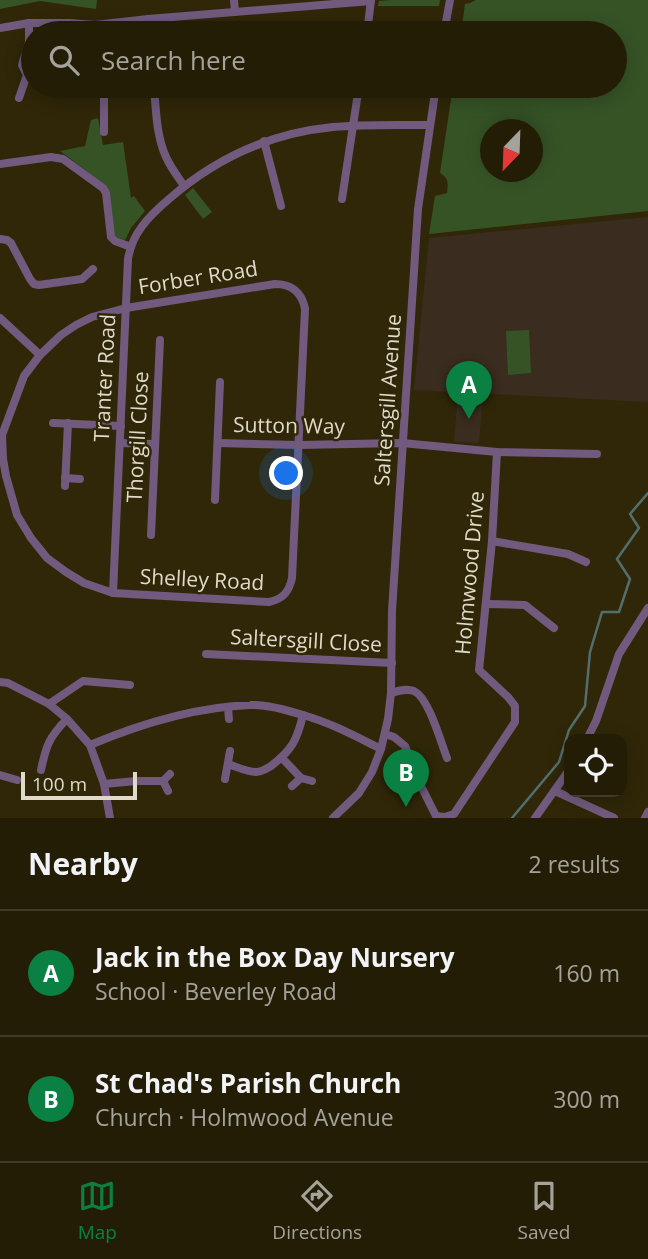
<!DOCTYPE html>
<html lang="en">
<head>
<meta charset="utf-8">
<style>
  body { margin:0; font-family:"Open Sans",sans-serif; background:#2c2610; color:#f1f3f6 }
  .controls { position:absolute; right:21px; bottom:21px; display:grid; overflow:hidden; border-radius:14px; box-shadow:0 4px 18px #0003 }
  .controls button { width:63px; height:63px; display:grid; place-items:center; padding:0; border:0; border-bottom:2px solid #413b28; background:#241d06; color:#f1f3f6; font:35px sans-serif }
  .compass { position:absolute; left:480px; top:119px; width:63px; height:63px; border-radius:50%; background:#241d06; box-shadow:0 4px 18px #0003; rotate:203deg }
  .scale { position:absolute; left:21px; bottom:18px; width:116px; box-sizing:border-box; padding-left:7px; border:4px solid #dfdac9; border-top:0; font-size:19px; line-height:24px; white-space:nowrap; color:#dfdac9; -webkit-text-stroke:5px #302708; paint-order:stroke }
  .you { position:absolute; left:287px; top:474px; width:24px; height:24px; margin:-18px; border:5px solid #fff; border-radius:50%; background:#1a73e8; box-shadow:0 0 0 10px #1a73e833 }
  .badge { display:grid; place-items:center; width:46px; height:46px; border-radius:50%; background:#0b8043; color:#fff; font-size:23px; font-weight:700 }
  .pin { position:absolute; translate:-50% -58px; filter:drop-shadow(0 2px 4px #0008) }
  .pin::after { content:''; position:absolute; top:37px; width:24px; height:21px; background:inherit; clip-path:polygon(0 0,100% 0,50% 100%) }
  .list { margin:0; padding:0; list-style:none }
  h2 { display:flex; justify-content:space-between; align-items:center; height:91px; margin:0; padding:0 28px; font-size:30px }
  h2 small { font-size:23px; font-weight:400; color:#a3a29b }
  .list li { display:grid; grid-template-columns:46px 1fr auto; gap:21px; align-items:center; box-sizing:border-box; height:126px; padding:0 28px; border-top:2px solid #413b28 }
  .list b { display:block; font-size:26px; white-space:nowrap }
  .list p { margin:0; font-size:23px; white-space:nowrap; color:#a3a29b }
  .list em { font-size:23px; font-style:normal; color:#a3a29b }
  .icon { flex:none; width:38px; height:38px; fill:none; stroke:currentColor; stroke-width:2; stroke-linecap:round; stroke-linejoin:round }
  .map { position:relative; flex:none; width:648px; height:818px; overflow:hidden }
  .search { position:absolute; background:#241d06; box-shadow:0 4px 18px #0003; left:21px; right:21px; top:21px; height:77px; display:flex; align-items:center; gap:18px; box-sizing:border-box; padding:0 24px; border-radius:38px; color:#a3a29b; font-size:26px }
  .sheet { height:343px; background:#241d06 }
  nav { display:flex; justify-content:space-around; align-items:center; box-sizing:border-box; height:98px; border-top:2px solid #413b28; background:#241d06; font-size:19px; color:#a3a29b }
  nav a { display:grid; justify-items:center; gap:4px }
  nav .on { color:#0b8043 }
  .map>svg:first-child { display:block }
</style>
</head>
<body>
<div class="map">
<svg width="648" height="818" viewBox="0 0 648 818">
  <rect width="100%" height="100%" fill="#302708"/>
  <!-- education -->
  <g fill="#3a2d1f">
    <path d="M648,217v185l-234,-12 15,-152z"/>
    <path d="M458,394l25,2 -4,47 -25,-1z"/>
  </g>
  <!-- green -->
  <g fill="#365326" fill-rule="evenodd">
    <path d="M0,0h97l-1,9 -56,-8 -40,8z"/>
    <path d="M391,0h49l-1,6h-61l1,-5z"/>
    <path d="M476,0h172v211l-219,23 6,-38 12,-3c1,-9 2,-15 -7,-20l13,-87h162v-53h-154l4,-29 5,-1zM490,130h42v42h-42z"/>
    <path d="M162,86h27v7l-26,2z"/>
    <path d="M98,118l5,27 20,-3 8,56 3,-2 11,15 -14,17 -6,12 -9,-3 -3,-5 -4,-40 -4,-7 -45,-34 25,-5 6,-26z"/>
    <path d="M193,188l19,24 -9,7 -18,-24z"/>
    <path d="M529,330l2,43 -23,2 -2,-44z"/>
  </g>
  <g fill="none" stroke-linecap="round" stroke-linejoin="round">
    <!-- stream -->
    <path stroke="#526f6f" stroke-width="2.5" d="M512,818l47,-56 10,-32 16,-24 5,-54 12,-40h17l11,-33 -13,-20 22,-31 -9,-14 18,-21"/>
    <!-- street -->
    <g stroke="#715a7e" stroke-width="8">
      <path d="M234,0l1,12"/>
      <path d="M148,19l2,14"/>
      <path d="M0,28l29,-5h40l26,2 53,-6 223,-18"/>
      <path d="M367,33l4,-33"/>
      <path d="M444,33l6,-33"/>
      <path d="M154,86c2,23 2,49 12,71 5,11 12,20 18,29"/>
      <path d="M19,98l8,-23 -5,-10 7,-23v-19"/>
      <path d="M104,132v-46"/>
      <path d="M264,141l17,65"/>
      <path d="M0,164l51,-7 12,2 40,29 3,5 5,44 4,4 16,6"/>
      <path d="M342,199l17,-113"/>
      <path d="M0,239l7,1 4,3 19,36 4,5 5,1 43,-6 11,-10"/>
      <path d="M275,284c16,0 27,8 30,25l-13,269c-3,14 -9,21 -23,24l-156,-9 -29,-10 -18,-11 -19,-14 -16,-20 -14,-23 -11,-39 -3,-17 -1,-24 22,-59 16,-21 21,-20 15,-10 16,-8 34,-9z"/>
      <path d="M0,318l40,37"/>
      <path d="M53,423l68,3"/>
      <path d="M120,443l35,1"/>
      <path d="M218,443l81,2 103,-2 95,9 100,2"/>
      <path d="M65,478l15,1"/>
      <path d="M65,486l3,-63"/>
      <path d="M215,500l5,-118"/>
      <path d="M151,535l9,-195"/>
      <path d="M492,541l76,13 18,8"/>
      <path d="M113,593l15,-334c4,-26 21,-43 41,-60 47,-41 102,-66 164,-72 32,-3 65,-2 97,-2"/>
      <path d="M486,604l39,1 29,23"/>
      <path d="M206,654l186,9"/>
      <path d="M0,682l8,1 41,21 18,15 23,26 14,39 6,34"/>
      <path d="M391,693c7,-2 15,-5 23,-2 15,7 27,52 33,67"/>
      <path d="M49,704l34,-23 47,4"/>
      <path d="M228,708l1,11"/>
      <path d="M385,734l9,3 11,9 11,30 20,40 9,1 9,-3 61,-92v-16l-7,-9 -29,-27 13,-129 5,-89"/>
      <path d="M587,739l9,-18 23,-67 29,-46"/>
      <path d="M90,745c50,-21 105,-38 160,-40 17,-1 37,5 53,10 28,8 52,21 78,34"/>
      <path d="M282,758l19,20"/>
      <path d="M228,764c9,3 19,8 28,8 6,0 10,-3 15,-6 21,-16 26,-26 32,-51"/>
      <path d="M41,770c5,-24 8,-33 26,-51"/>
      <path d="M0,775l17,5"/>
      <path d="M225,779l5,-28"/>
      <path d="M163,781l5,10"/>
      <path d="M104,784l32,-3h27l7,-7"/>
      <path d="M292,786l9,-8 11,3"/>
      <path d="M555,791l59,27"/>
      <path d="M333,818l26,-25 13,-21 9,-23 7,-30 3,-26 1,-82 26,-402 18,-123"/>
      <path d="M535,818l34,-48"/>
      <path d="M645,818l3,-6"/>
    </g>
  </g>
  <g text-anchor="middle" stroke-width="5" stroke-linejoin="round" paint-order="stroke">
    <!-- street labels -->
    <g font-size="21" fill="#dfdac9" stroke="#302708">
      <text transform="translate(198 278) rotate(-9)" y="7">Forber Road</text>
      <text transform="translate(105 378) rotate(-87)" y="7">Tranter Road</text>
      <text transform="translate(388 400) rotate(-86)" y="7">Saltersgill Avenue</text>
      <text transform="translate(289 426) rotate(1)" y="7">Sutton Way</text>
      <text transform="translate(138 437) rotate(-87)" y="7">Thorgill Close</text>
      <text transform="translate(470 573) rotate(-85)" y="7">Holmwood Drive</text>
      <text transform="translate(202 580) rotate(3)" y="7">Shelley Road</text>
      <text transform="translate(306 641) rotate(3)" y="7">Saltersgill Close</text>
    </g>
  </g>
</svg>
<div class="controls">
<button><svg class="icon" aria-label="locate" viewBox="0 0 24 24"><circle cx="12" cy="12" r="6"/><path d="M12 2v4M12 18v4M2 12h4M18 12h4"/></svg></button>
</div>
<svg class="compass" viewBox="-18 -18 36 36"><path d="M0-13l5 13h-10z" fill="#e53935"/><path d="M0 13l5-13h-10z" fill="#a3a29b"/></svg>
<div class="scale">100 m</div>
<div class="you"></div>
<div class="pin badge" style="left:469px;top:419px">A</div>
<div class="pin badge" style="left:406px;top:807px">B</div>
<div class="search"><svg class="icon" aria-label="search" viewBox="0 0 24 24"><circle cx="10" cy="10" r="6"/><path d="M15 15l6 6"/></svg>Search here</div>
</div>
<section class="sheet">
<h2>Nearby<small>2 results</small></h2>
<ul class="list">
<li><span class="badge">A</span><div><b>Jack in the Box Day Nursery</b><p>School · Beverley Road</p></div><em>160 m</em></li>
<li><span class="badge">B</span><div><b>St Chad's Parish Church</b><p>Church · Holmwood Avenue</p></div><em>300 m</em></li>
</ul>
</section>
<nav>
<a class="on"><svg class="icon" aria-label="map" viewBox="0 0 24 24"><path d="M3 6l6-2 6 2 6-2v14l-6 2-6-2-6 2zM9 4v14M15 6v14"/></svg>Map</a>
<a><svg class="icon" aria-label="directions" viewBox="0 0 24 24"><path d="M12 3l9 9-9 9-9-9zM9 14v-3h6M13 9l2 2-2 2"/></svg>Directions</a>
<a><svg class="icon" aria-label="saved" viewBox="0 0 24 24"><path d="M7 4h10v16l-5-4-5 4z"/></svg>Saved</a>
</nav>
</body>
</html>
